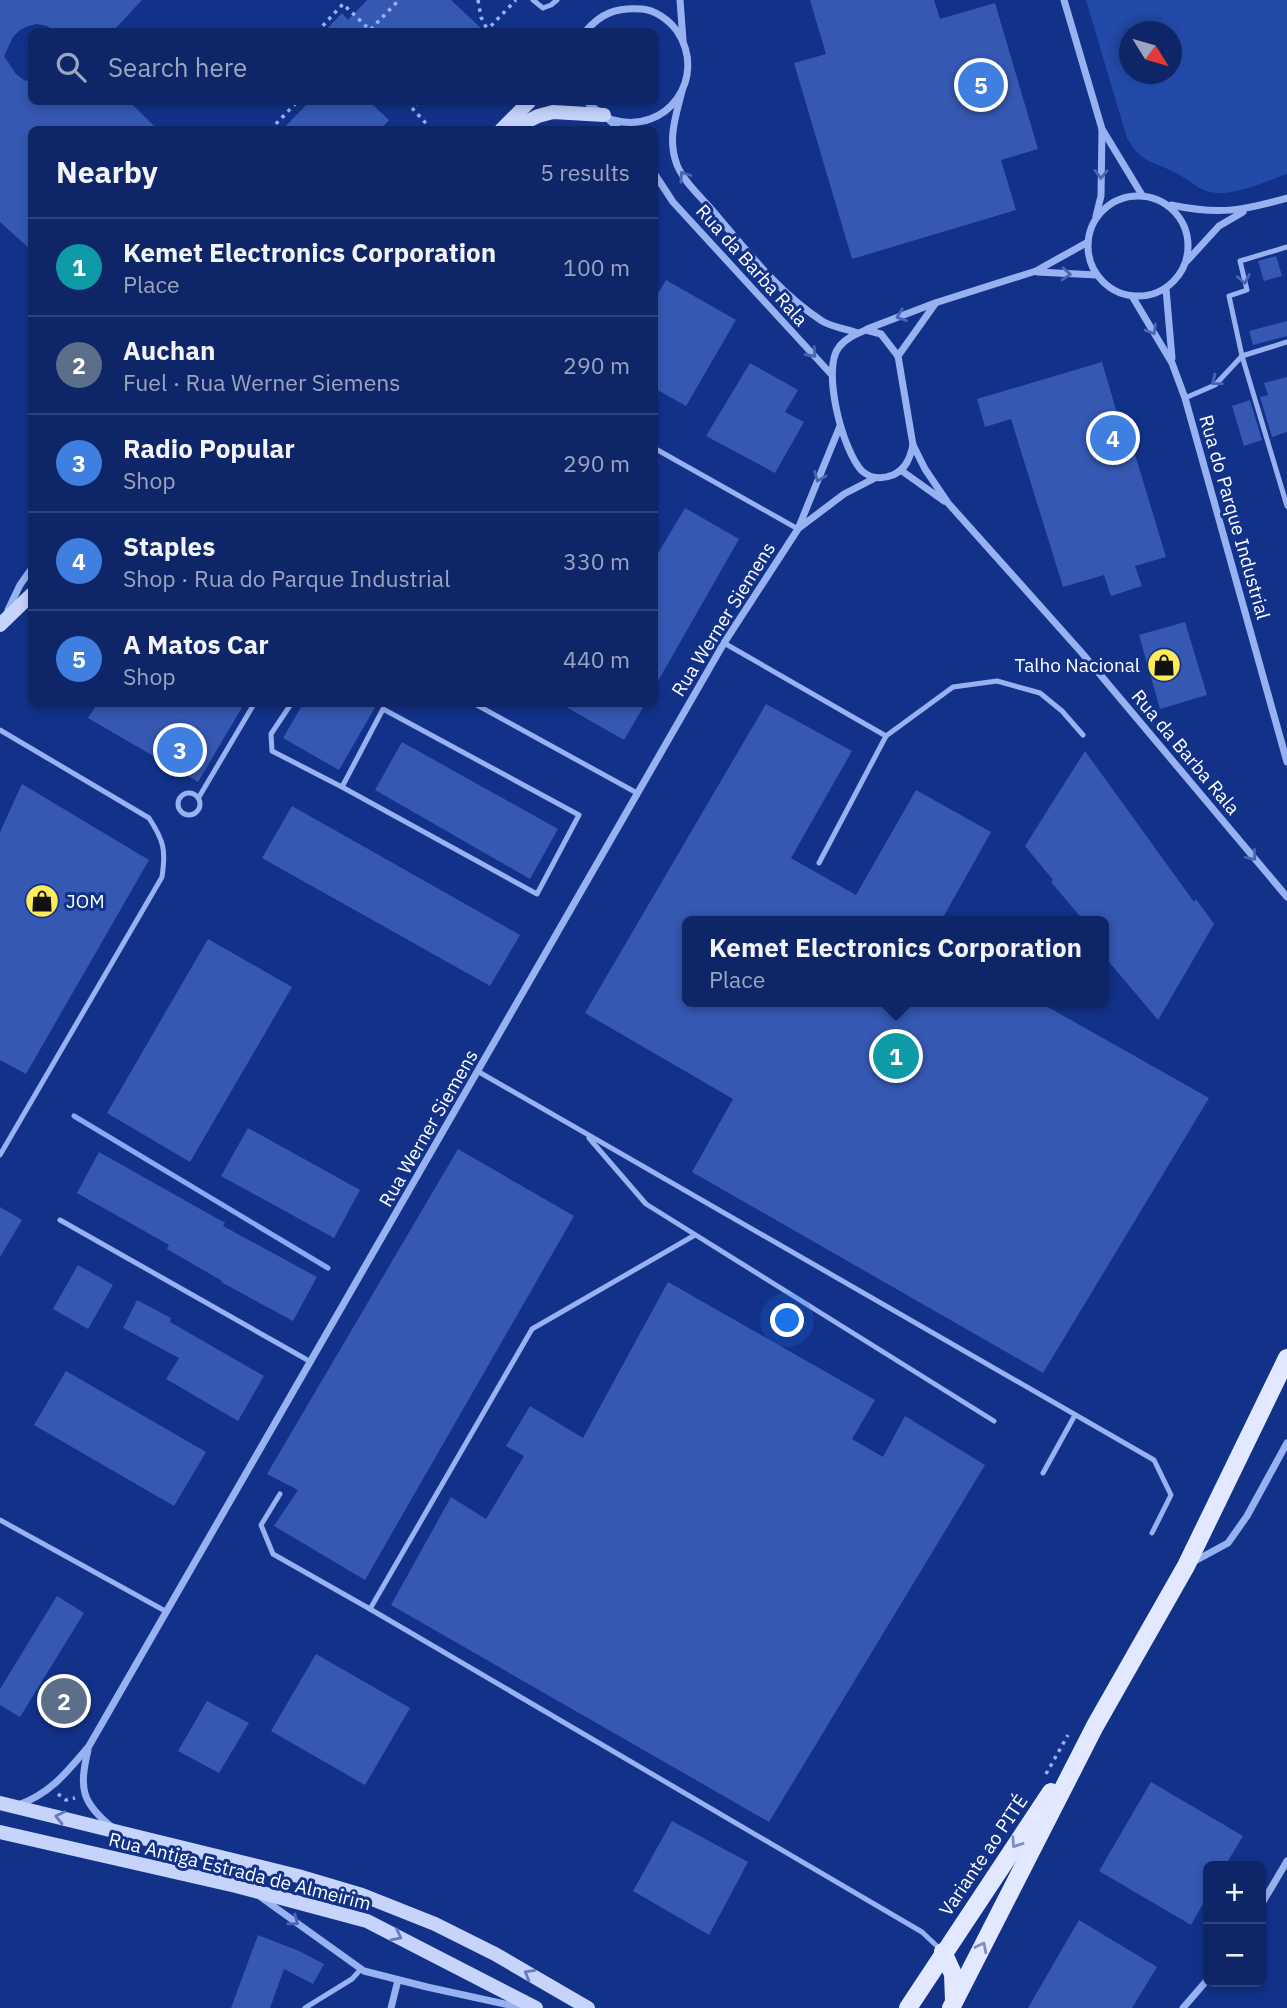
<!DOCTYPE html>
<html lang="en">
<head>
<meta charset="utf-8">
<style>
  body { margin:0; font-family:"IBM Plex Sans",sans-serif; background:#1c3271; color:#f1f3f6 }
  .controls { position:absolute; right:21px; bottom:21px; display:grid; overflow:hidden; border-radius:10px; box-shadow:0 4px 10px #0003 }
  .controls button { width:63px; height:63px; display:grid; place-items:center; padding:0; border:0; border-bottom:2px solid #2e437c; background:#0e2668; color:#f1f3f6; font:35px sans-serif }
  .compass { position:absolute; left:1119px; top:21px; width:63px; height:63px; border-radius:50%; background:#0e2668; box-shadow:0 4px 10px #0003; rotate:127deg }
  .you { position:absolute; left:788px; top:1321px; width:24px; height:24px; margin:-18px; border:5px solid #fff; border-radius:50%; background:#1a73e8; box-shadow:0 0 0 10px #1a73e833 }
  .badge { display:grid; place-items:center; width:46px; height:46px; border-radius:50%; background:#8c9099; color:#fff; font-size:23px; font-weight:700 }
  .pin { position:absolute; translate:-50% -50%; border:4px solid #fff; box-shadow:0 2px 7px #0006 }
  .popup { position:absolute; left:682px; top:916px; width:427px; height:91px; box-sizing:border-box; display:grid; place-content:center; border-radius:10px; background:#0e2668; filter:drop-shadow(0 2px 5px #0005); font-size:23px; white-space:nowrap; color:#9ba5c0 }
  .popup b { font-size:26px; color:#f1f3f6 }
  .popup::after { content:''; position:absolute; left:50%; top:100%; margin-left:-14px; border:14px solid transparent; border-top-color:#0e2668 }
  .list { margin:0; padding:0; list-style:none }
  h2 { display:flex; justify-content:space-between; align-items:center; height:91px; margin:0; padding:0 28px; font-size:30px }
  h2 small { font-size:23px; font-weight:400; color:#9ba5c0 }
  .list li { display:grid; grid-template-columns:46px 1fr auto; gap:21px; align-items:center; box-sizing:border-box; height:98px; padding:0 28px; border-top:2px solid #2e437c }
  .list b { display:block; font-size:26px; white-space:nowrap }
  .list p { margin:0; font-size:23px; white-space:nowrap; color:#9ba5c0 }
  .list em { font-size:23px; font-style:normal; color:#9ba5c0 }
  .icon { flex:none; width:38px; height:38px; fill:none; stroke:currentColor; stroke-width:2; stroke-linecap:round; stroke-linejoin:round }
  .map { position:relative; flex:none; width:1287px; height:2008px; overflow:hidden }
  .search { position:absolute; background:#0e2668; box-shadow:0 4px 10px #0003; left:28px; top:28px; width:630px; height:77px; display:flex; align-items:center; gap:18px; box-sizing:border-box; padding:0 24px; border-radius:10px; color:#9ba5c0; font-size:26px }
  .panel { position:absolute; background:#0e2668; box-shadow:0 4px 10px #0003; left:28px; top:126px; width:630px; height:581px; border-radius:10px }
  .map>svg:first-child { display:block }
</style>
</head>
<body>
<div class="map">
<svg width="1287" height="2008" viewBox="0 0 1287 2008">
  <rect width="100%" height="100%" fill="#12328a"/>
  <!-- green -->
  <path fill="#234aa9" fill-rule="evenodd" d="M1086,0h201v174c-21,7 -58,25 -80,17 -11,-3 -21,-14 -33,-19 -24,-12 -32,-9 -47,-34zM1130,32h42v42h-42z"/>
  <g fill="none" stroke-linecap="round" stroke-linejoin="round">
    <!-- stream -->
    <path stroke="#89a9f4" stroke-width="5" d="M74,1116l254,152"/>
  </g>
  <!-- building -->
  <g fill="#3558b2">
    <path d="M0,0h142l-30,32h-56l-9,-6 -10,-2 -9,2 -8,4 -7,7 -9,19 12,18 8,6 8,2v20h98l28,28h-126v121l-32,-29z"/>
    <path d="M367,0h84l34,32h-161l18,-19 6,7z"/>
    <path d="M810,0h124l6,19 55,-16 43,146 -37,11 15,50 -164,49 -58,-196 32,-9z"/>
    <path d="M309,102h61l19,18 -9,10h-98z"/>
    <path d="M1276,256l6,20 -18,5 -6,-20z"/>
    <path d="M666,280l70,40 -50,86 -32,-18v-88z"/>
    <path d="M1287,321v15l-34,9 -4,-14z"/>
    <path d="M1102,362l15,51 5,-2 44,146 -31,9 7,20 -31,10 -7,-21 -41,12 -52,-168 -26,8 -8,-28z"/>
    <path d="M750,363l48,27 -13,22 19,10 -29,51 -69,-37z"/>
    <path d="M1287,377v55l-15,5 -12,-40 8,-2 -4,-12z"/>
    <path d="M1250,400l12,40 -18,6 -12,-40z"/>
    <path d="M685,508l54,31 -85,149v-128z"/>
    <path d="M1185,622l22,73 -47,14 -21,-74z"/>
    <path d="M97,704h147l-46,78 -110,-64z"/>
    <path d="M303,704h74l-38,66 -56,-32z"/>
    <path d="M561,704h84l-21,36z"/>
    <path d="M766,704l86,47 -61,107 65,37 60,-105 75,42 -50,89h-253v81h351l170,96 -166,275 -351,-201 41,-73 -148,-86z"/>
    <path d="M402,742l156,87 -28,50 -155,-89z"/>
    <path d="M1085,751l109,151 2,-3 18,25 -56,96 -54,-64v-35h-20l-33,-39 2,-2 -28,-34z"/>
    <path d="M22,784l127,76 -123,214 -26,-14v-228z"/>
    <path d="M292,806l228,129 -30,51 -228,-128z"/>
    <path d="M208,939l84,48 -102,175 -83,-49z"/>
    <path d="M248,1128l112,62 -26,48 -113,-62z"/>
    <path d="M458,1149l116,67 -209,364 -91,-54 24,-36 -31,-16z"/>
    <path d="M99,1152l126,71 -2,3 94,51 -24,44 -72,-39 1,-1 -55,-32 2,-4 -92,-52z"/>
    <path d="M0,1207l22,13 -22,37z"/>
    <path d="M78,1265l35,20 -25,44 -35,-20z"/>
    <path d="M668,1282l207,118 -23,39 31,18 22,-41 80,49 -216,357 -378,-217 60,-108 35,22 38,-63 -18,-10 24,-40 53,32z"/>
    <path d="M137,1300l34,18 -1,4 94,54 -26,45 -72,-42 13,-21 -56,-30z"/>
    <path d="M66,1371l140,81 -32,54 -140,-81z"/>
    <path d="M57,1596l27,17 -64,104 -20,-12v-16z"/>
    <path d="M316,1654l94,54 -45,77 -94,-54z"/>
    <path d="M207,1701l42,22 -30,50 -41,-22z"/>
    <path d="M1151,1782l92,54 -18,30h-17v29l-17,30 -92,-54z"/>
    <path d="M672,1821l76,41 -39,73 -76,-44z"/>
    <path d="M1079,1920l78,47 -25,41h-104z"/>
    <path d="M258,1935l41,16 25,13 -11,20 -29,-15 -14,39h-39z"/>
  </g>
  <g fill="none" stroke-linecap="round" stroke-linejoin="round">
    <!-- path -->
    <g stroke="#98b1f1" stroke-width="3.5" stroke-dasharray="3.5 5" stroke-linecap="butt">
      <path d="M478,0l3,17 7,14"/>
      <path d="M317,32l26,-28 27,26 29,-30"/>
      <path d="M485,32l31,-32"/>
      <path d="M418,102l-6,6 20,22"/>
      <path d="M270,130l27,-28"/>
      <path d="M1046,1774l22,-39"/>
      <path d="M58,1794l8,6 9,-2"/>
    </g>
    <!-- lane -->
    <g stroke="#98b1f1" stroke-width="5">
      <path d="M533,0l10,8 8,-3 6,-5"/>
      <path d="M1287,247l-47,14 7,29 -18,6 13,60 45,150"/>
      <path d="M1185,398l30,-13 27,-29 45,-14"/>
      <path d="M654,448l144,81"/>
      <path d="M724,643l162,93 -67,127"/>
      <path d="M291,704l-20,30 1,17 70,36 195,107 42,-79 -196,-106 -41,78"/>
      <path d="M475,704l162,89"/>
      <path d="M0,730l149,88c15,23 17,32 13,59l-162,278"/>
      <path d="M886,736l67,-49 44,-6 43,12 22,18 21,24"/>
      <circle cx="189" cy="804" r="11"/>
      <path d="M199,797l55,-93"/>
      <path d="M479,1072l675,388 17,35 -19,38"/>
      <path d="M589,1138l57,66 348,217"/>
      <path d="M60,1220l251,142"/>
      <path d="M695,1235l-163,94 -162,280 552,323 18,17"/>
      <path d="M1043,1473l32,-58"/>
      <path d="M280,1494l-19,31 12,29 97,55"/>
      <path d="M0,1520l167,92"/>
      <path d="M305,2008l47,-29 9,-10"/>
    </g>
    <!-- street -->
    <g stroke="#98b1f1" stroke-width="7">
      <path d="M680,0l3,40"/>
      <path d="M1064,0l38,129 40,66"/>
      <path d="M585,32c16,-19 32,-25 57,-23 13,1 27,11 35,22 31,46 -9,104 -64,89 -10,-3 -18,-11 -26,-18"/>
      <path d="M682,91c-6,25 -15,48 -5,74 7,17 24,32 36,46 33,39 66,82 109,110 10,6 24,8 36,12"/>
      <path d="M608,119l12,11"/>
      <path d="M654,173l19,29 158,172"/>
      <circle cx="1138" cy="246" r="50"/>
      <path d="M1171,205c48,10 70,6 116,-7"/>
      <path d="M1096,216l5,-20 1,-66"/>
      <path d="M1187,261l32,-35 24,-14"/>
      <path d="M1037,272l60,3"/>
      <path d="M1166,289l6,69"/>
      <path d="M1132,296l40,67 13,35 102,364"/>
      <path d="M867,329l68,-26 101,-32 52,-29"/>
      <path d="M866,330l15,4 17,22 15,89c-3,13 -7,24 -20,30 -10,4 -22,4 -31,-4 -19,-19 -41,-102 -23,-124 7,-9 17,-13 27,-17z"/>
      <path d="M898,356l37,-52"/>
      <path d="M913,445l12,24 23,34 134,150 205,244"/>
      <path d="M902,471l42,30"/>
      <path d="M799,528l45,-34 31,-16"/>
      <path d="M8,610l12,-25 12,-17"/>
      <path d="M1193,1562l35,-19 19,-27 40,-73"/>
      <path d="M88,1750c-9,39 -7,52 25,78"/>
      <path d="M18,1805c33,-12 49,-33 71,-59l635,-1103 74,-114 42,-103"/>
      <path d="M262,1898l102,73 63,16 96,21"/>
      <path d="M1261,1905l26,-44"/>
      <path d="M391,2008l7,-28"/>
      <path d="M1183,2008l25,-29"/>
    </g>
    <!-- secondary -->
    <g stroke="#c6d4fc" stroke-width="14">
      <path d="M501,130l28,-28"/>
      <path d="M510,130l28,-14 15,-4 51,3"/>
      <path d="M0,625l32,-31"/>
      <path d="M0,1803l298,73 64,19 73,29 60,30 93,54"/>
      <path d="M0,1832l236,54 131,35 169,87"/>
    </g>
    <!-- primary -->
    <g stroke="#e2e8ff" stroke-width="18">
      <path d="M943,1952l10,22 1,27"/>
      <path d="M908,2008l143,-216"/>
      <path d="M951,2008l144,-282 91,-160 101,-208"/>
    </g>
  </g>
  <!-- one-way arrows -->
  <defs><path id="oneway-chevron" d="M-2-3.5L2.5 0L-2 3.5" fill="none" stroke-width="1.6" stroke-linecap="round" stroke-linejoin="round" transform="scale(1.75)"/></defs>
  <g stroke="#4865b3">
    <use href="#oneway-chevron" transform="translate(1101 174) rotate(92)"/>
    <use href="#oneway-chevron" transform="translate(684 176) rotate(-124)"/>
    <use href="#oneway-chevron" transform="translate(1066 274) rotate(4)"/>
    <use href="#oneway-chevron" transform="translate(1244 279) rotate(79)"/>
    <use href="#oneway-chevron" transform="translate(901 316) rotate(160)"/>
    <use href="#oneway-chevron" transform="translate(1152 330) rotate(59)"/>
    <use href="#oneway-chevron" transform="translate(812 353) rotate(48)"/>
    <use href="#oneway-chevron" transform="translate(1216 381) rotate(142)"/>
    <use href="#oneway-chevron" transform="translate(819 477) rotate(112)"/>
    <use href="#oneway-chevron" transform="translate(1252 856) rotate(50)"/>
    <use href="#oneway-chevron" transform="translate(294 1921) rotate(36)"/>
  </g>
  <g stroke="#637bbd">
    <use href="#oneway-chevron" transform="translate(60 1817) rotate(-167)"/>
    <use href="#oneway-chevron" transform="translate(397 1936) rotate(27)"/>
    <use href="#oneway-chevron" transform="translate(529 1974) rotate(-150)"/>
  </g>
  <g stroke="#7a8dc4">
    <use href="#oneway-chevron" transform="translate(1016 1843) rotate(124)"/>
    <use href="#oneway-chevron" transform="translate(982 1947) rotate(-63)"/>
  </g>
  <!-- icons -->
  <defs>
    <g id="shop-disc" transform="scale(1.75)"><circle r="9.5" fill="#ffea58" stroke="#12328a"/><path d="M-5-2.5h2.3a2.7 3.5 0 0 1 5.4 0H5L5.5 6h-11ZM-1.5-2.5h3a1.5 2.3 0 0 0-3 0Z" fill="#111"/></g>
  </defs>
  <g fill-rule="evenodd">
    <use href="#shop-disc" x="1164" y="665"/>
    <use href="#shop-disc" x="42" y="901"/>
  </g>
  <g text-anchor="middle" stroke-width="6" stroke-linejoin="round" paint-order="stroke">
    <!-- street labels -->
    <g font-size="19" fill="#fff" stroke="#12328a">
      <text transform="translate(752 265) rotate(48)" y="7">Rua da Barba Rala</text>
      <text transform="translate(1235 517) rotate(74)" y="7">Rua do Parque Industrial</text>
      <text transform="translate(723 619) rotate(-58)" y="7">Rua Werner Siemens</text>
      <text transform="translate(1186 752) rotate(50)" y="7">Rua da Barba Rala</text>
      <text transform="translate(428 1128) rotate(-60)" y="7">Rua Werner Siemens</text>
      <text transform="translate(983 1855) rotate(-56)" y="7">Variante ao PITÉ</text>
      <text transform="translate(240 1871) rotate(14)" y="7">Rua Antiga Estrada de Almeirim</text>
    </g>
    <!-- poi labels -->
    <g font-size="19" fill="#fff" stroke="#12328a" text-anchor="end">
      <text x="1140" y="672">Talho Nacional</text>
      <text x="66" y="908" text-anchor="start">JOM</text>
    </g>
  </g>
</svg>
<div class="controls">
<button>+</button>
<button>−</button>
</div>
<svg class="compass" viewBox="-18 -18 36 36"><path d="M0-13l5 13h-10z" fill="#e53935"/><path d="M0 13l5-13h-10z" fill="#9ba5c0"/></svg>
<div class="you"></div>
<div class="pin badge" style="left:896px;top:1056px;background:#0f9aa8">1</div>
<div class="popup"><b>Kemet Electronics Corporation</b>Place</div>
<div class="pin badge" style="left:64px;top:1701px;background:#5c6f8a">2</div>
<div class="pin badge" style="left:180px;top:750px;background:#3f7fe0">3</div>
<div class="pin badge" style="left:1113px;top:438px;background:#3f7fe0">4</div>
<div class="pin badge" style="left:981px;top:85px;background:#3f7fe0">5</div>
<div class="search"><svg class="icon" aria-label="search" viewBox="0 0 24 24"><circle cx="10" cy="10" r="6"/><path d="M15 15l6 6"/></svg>Search here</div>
<section class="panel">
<h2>Nearby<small>5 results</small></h2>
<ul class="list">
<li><span class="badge" style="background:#0f9aa8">1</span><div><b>Kemet Electronics Corporation</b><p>Place</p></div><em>100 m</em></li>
<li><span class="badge" style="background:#5c6f8a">2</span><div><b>Auchan</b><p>Fuel · Rua Werner Siemens</p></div><em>290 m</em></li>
<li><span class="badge" style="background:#3f7fe0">3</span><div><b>Radio Popular</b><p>Shop</p></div><em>290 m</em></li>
<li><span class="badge" style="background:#3f7fe0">4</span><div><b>Staples</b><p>Shop · Rua do Parque Industrial</p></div><em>330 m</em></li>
<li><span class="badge" style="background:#3f7fe0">5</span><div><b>A Matos Car</b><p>Shop</p></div><em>440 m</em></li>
</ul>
</section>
</div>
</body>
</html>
